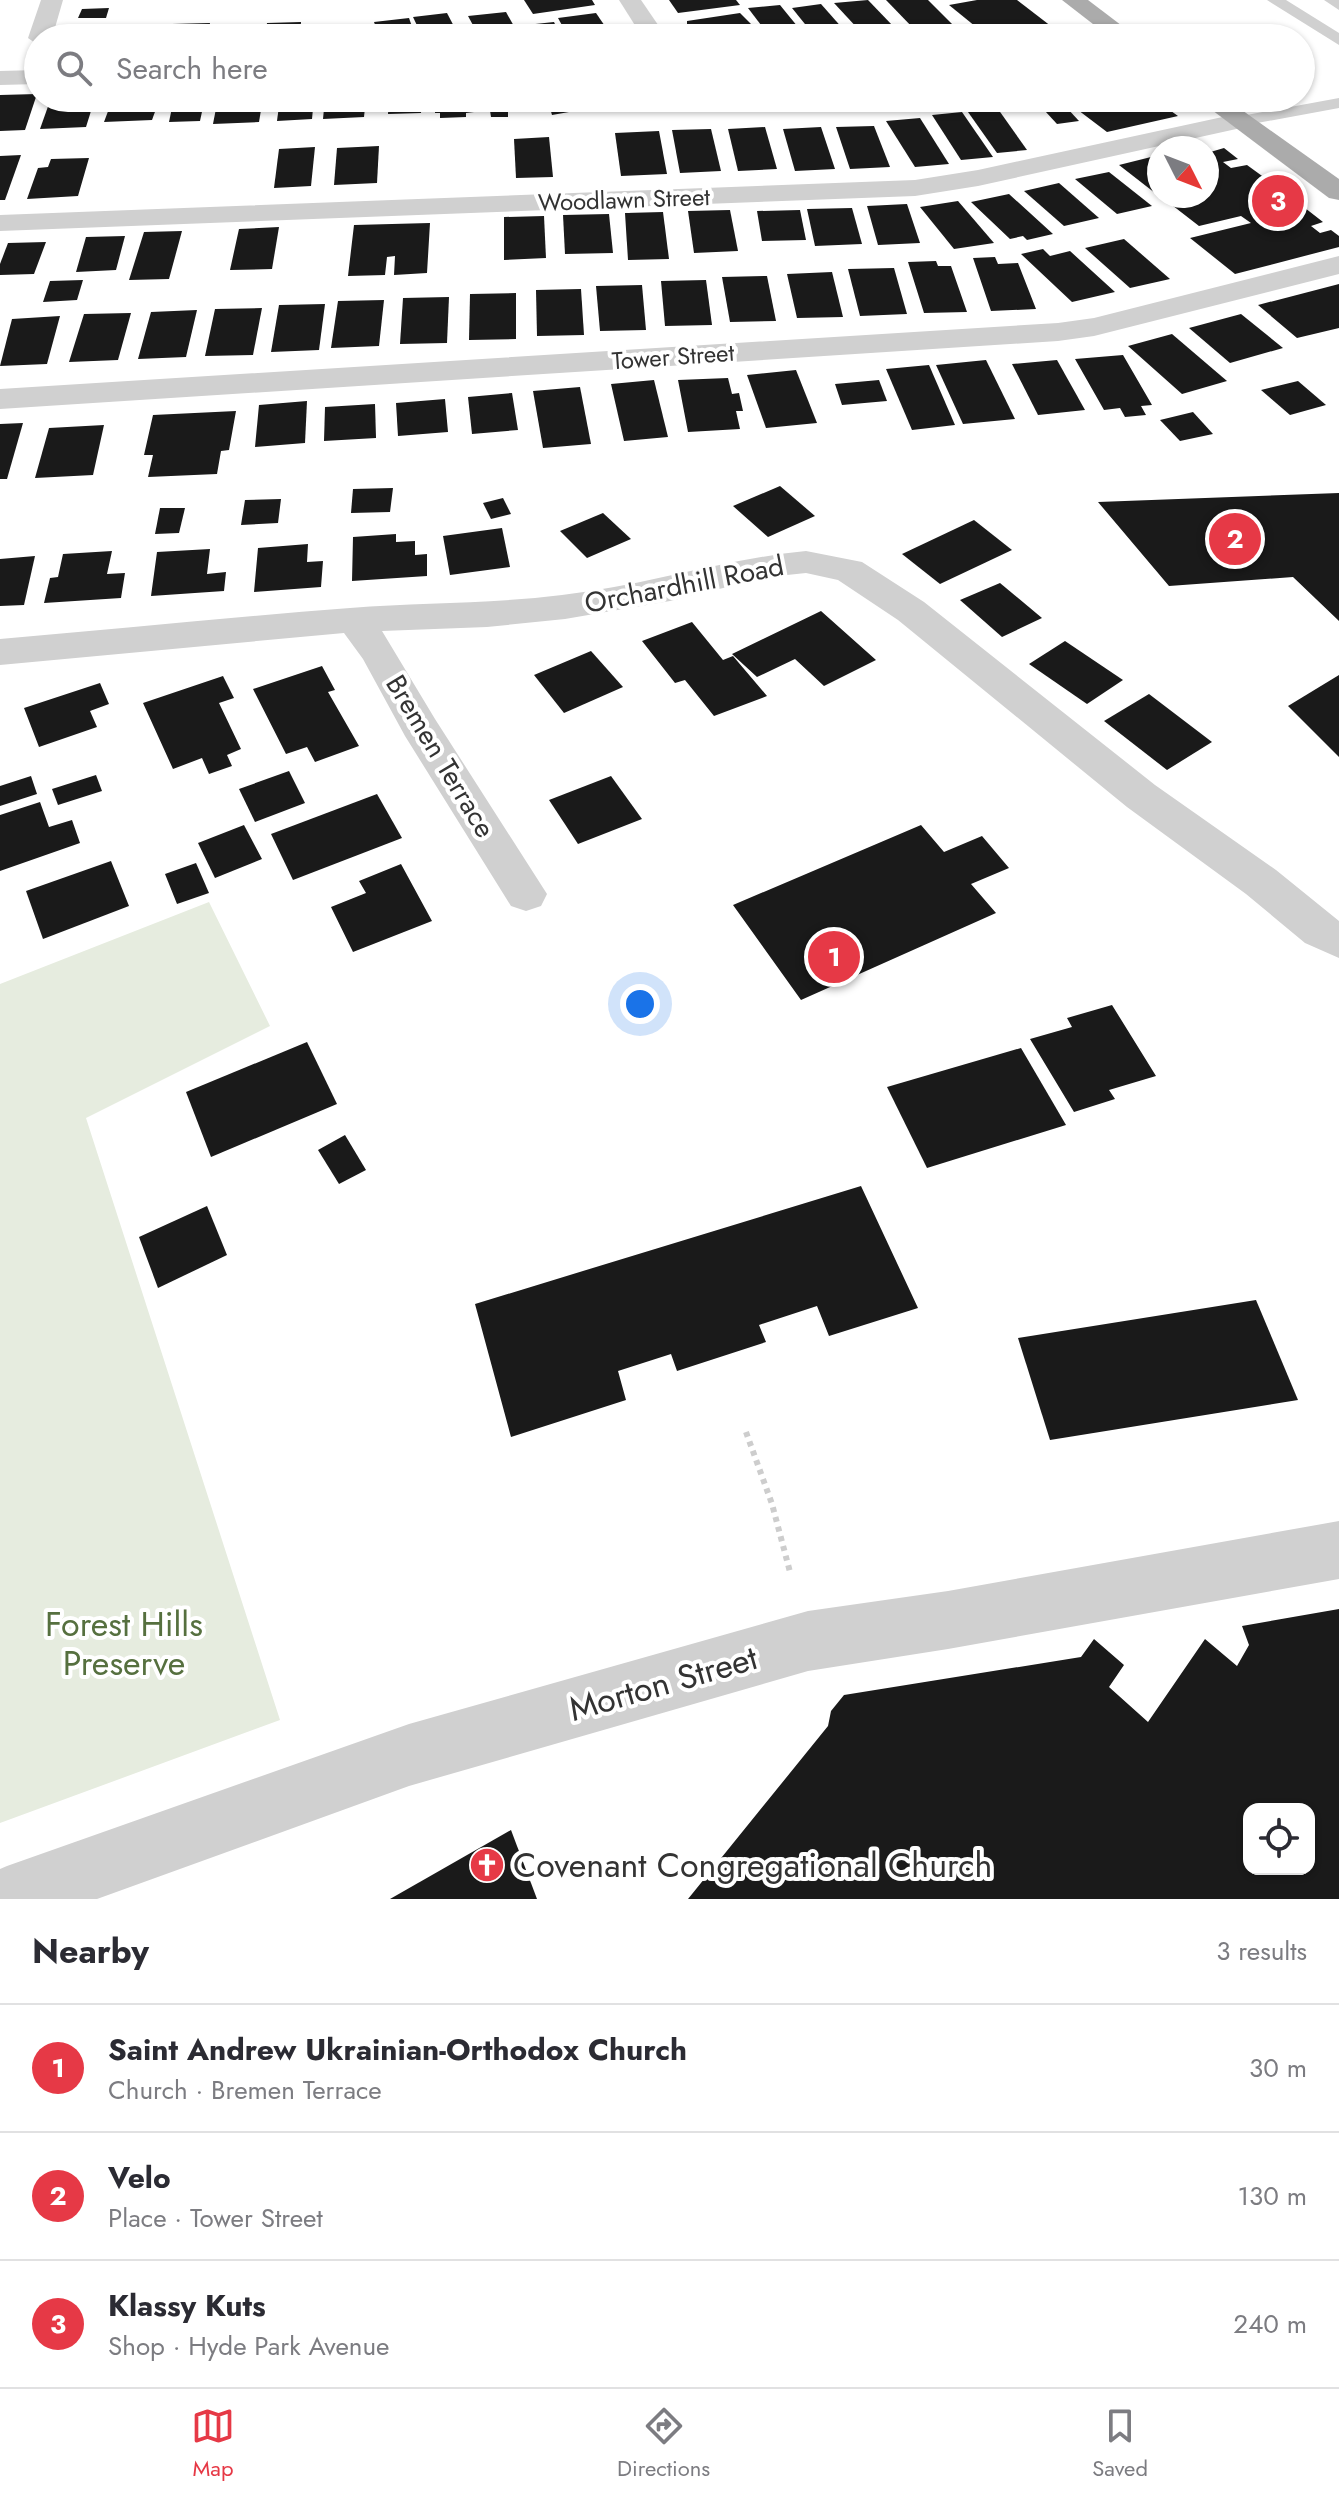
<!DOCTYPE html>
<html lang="en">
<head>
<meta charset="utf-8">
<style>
  body { margin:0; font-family:Jost,sans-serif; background:#f7f7f7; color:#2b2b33 }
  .controls { position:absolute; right:24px; bottom:24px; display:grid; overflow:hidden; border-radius:16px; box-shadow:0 2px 6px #0004 }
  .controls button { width:72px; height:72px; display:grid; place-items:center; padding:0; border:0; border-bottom:2px solid #e1e1e2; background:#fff; color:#2b2b33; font:40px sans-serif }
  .compass { position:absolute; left:1147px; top:136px; width:72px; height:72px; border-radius:50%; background:#fff; box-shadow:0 2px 6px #0004; rotate:132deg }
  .you { position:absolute; left:640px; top:1004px; width:28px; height:28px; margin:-20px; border:6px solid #fff; border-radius:50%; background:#1a73e8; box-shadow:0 0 0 12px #1a73e833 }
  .badge { display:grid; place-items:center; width:52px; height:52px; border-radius:50%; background:#e63946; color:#fff; font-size:26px; font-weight:700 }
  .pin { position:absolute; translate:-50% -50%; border:4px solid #fff; box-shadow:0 2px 8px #0006 }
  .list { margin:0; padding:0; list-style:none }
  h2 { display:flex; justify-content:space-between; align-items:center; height:104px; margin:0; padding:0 32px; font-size:34px }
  h2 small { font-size:26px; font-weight:400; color:#7c7c81 }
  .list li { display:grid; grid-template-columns:52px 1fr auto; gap:24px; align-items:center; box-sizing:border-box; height:128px; padding:0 32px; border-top:2px solid #e1e1e2 }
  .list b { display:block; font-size:30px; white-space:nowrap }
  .list p { margin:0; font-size:26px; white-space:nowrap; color:#7c7c81 }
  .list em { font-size:26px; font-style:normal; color:#7c7c81 }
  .icon { flex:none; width:44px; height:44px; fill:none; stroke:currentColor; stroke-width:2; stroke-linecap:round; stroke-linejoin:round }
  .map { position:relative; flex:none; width:1339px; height:1899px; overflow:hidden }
  .search { position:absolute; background:#fff; box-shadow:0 2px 6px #0004; left:24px; right:24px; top:24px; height:88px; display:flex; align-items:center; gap:20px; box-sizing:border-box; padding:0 28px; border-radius:44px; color:#7c7c81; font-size:30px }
  .sheet { height:488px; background:#fff }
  nav { display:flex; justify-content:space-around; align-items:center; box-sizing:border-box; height:112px; border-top:2px solid #e1e1e2; background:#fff; font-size:22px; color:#7c7c81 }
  nav a { display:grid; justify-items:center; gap:4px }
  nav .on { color:#e63946 }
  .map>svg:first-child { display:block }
</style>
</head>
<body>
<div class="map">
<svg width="1339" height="1899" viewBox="0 0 1339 1899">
  <rect width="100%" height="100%" fill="#fff"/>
  <!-- green -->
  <path fill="#e6ecdf" d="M209,902l61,124 -184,92 194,602 -280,103v-839z"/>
  <!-- building -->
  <g fill="#1a1a1a" fill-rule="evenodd">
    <path d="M524,0h68l3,5 -62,9z"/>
    <path d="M669,0h67l4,5 -62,8z"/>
    <path d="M868,0l25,26 -33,5 -26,-28z"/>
    <path d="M886,0h42l25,25 -38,5z"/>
    <path d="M977,0h40l39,30 -75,1 -32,-26z"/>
    <path d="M821,4l23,26 -31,4 -21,-26z"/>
    <path d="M780,5l22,27 -32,5 -22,-29z"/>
    <path d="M109,8l-3,10h-28l4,-9z"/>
    <path d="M506,12l14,25 -40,1 -12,-22z"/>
    <path d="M447,13l13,25h-37l-10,-21z"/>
    <path d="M596,13l17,25h-44l-11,-20z"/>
    <path d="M740,13l14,14 -60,10 -7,-12v-4z"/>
    <path d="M409,18l7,20h-36l-6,-16z"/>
    <path d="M301,22l-1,16h-35l2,-15z"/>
    <path d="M554,22l5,11 -29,3 -4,-11z"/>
    <path d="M210,23l-3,15h-38l3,-14z"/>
    <path d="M354,28v10h-31v-9z"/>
    <path d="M159,30l-2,8h-57l2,-6z"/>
    <path d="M256,32l-1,6h-33l1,-5z"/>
    <path d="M37,94l-12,36 -25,1v-36z"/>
    <path d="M51,98h44l-9,29 -46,2z"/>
    <path d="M113,98h47l-8,22 -48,2z"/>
    <path d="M174,98h31l-5,23 -31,1z"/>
    <path d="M218,98h45l-4,24 -46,2z"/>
    <path d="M280,98h34l-2,21 -35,2z"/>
    <path d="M325,98h41l-2,19 -41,2z"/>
    <path d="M389,98h33l-1,15 -33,1z"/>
    <path d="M435,98h39v14l-8,1v4l-26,1v-5h-5z"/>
    <path d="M488,98h47l1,13 -28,1v5h-17z"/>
    <path d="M547,98h38l1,11 -34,6z"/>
    <path d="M602,98h38l1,10 -37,1z"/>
    <path d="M654,98h45l1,8 -45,1z"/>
    <path d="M712,98h37l1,6 -36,1z"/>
    <path d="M767,98h37l1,4 -37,1z"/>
    <path d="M1080,98h73l25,18 -71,16 -33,-25 13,-3z"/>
    <path d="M1067,108l12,13 -22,3 -12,-13z"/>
    <path d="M998,109l29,41 -30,3 -29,-41z"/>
    <path d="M962,112l31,45 -32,3 -29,-45z"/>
    <path d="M920,118l29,46 -34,3 -29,-46z"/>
    <path d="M874,126l16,41 -40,2 -14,-42z"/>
    <path d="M765,127l12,42 -39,2 -10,-42z"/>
    <path d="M821,127l14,42 -40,2 -12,-42z"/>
    <path d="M711,129l10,42 -41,2 -8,-43z"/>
    <path d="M659,131l8,43 -46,2 -6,-43z"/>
    <path d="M549,137l4,40 -37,1 -2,-39z"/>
    <path d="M379,146l-2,37 -43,2 3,-37z"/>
    <path d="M315,147l-4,39 -37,2 5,-39z"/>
    <path d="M1224,148l14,11 -15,3 8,6 16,-3 22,16 -15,4 37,26 14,-3 18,14 -12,4 9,7 11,-3 8,6v11l-104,27 -45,-36 61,-15 -10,-7 -42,10 -31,-24 39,-6v-3l6,-2 -6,-5v-33z"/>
    <path d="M21,155l-16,45h-5v-44z"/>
    <path d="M1159,155v37l-4,1 -36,-28z"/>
    <path d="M89,158l-11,38 -51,3 11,-31 10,-1 3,-8z"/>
    <path d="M1109,172l43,34 -35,8 -42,-35z"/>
    <path d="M1059,183l40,35 -35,8 -40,-35z"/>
    <path d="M1009,194l44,40 -26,6 -4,-4 -13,3 -39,-37z"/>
    <path d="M958,201l36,42 -40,6 -34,-42z"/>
    <path d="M907,204l13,39 -42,2 -11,-39z"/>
    <path d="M852,208l10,36 -47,2 -8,-37z"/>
    <path d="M730,210l8,41 -44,2 -6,-42z"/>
    <path d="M800,210l6,30 -44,1 -5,-30z"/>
    <path d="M663,212l6,47 -41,1 -3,-47z"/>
    <path d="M609,214l4,39 -48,1 -2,-39z"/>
    <path d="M544,216l2,42 -42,2v-43z"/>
    <path d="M430,223l-3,50 -33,2 1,-19 -8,1 -2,18 -37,1 6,-51z"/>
    <path d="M279,227l-7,42 -42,1 9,-41z"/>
    <path d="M182,231l-13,48 -40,1 15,-48z"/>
    <path d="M125,236l-9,34 -40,2 10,-35z"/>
    <path d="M1124,239l46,40 -40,9 -45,-40z"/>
    <path d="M46,242l-12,32 -34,1v-11l8,-21z"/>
    <path d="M1043,249l7,7 20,-5 45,41 -43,10 -51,-48z"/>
    <path d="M995,257l3,7 20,-1 18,46 -45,2 -18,-53z"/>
    <path d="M936,261l2,5h13l16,46 -43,1 -16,-51z"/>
    <path d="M894,268l13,46 -47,2 -12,-47z"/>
    <path d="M832,272l11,45 -46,1 -10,-44z"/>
    <path d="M767,276l9,45 -46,1 -8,-45z"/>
    <path d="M83,280l-6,20 -34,2 7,-21z"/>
    <path d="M706,280l6,45 -47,1 -4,-45z"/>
    <path d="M1339,284v44l-42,10 -39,-33z"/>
    <path d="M642,285l4,45 -46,1 -4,-45z"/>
    <path d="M581,289l3,46 -47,1 -1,-46z"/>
    <path d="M516,293v46l-47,1 1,-46z"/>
    <path d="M449,297l-2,46 -47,1 3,-46z"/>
    <path d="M384,300l-5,46 -48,2 7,-47z"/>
    <path d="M325,304l-6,46 -48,2 8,-47z"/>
    <path d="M262,308l-9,47 -48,1 10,-47z"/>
    <path d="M197,310l-11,47 -48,2 13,-47z"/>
    <path d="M131,313l-13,47 -49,2 15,-48z"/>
    <path d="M1241,314l42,34 -53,15 -41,-35z"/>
    <path d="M60,316l-13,48 -47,2 12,-47z"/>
    <path d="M1172,334l55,47 -45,13 -54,-48z"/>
    <path d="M1123,355l29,50 -11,1 5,9 -21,2 -5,-9 -16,2 -29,-51z"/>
    <path d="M986,360l29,59 -52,5 -27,-59z"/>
    <path d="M1057,360l28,50 -47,5 -26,-51z"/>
    <path d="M929,365l26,60 -43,5 -26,-61z"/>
    <path d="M796,370l21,53 -51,5 -19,-53z"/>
    <path d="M728,378l4,16 7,-1 4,18h-7l4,18 -52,3 -10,-52z"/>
    <path d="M654,380l14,57 -44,4 -13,-57z"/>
    <path d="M879,380l8,21 -45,4 -7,-21z"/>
    <path d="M1298,381l28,24 -36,10 -29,-25z"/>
    <path d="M580,387l11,57 -48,4 -10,-57z"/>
    <path d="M512,393l6,37 -46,4 -4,-37z"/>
    <path d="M445,399l3,33 -50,4 -2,-33z"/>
    <path d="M307,401l-2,42 -50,4 4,-42z"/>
    <path d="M375,404l1,34 -52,3 1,-34z"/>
    <path d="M236,411l-7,39 -8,1 -4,23 -69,3 5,-22h-9l9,-40z"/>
    <path d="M1193,412l20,22 -33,7 -20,-21z"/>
    <path d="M23,423l-16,56h-7v-55z"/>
    <path d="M104,425l-11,50 -58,3 14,-50z"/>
    <path d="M780,486l35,30 -47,21 -35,-31z"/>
    <path d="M393,488l-3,24 -39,1 2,-24z"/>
    <path d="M1339,493v128l-46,-44 -124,9 -71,-84z"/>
    <path d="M503,498l8,16 -20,5 -8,-16z"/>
    <path d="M281,499l-3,24 -37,2 4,-25z"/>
    <path d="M160,508h25l-6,25 -24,1z"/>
    <path d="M603,513l28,26 -44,19 -27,-27z"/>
    <path d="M974,520l38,30 -72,34 -38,-30z"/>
    <path d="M502,528l8,39 -60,8 -7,-39z"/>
    <path d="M396,534v8l19,-1v14l12,-1v22l-75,5 1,-44z"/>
    <path d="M308,544l-1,18 16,-1 -2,26 -67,5 4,-44z"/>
    <path d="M210,549l-3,25 19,-2 -2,19 -73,5 6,-44z"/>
    <path d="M112,551l-5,23 18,-1 -4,25 -77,5 6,-25 8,-1 5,-23z"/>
    <path d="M35,556l-11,49 -24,1v-47z"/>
    <path d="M1000,583l42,35 -40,19 -42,-37z"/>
    <path d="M821,611l55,49 -52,26 -29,-27 -38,18 -25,-23z"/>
    <path d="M692,622l31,38 10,-4 34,40 -53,20 -29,-36 -10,3 -33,-42z"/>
    <path d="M1065,641l58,39 -36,24 -58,-40z"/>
    <path d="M591,651l32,36 -59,26 -30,-38z"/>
    <path d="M322,666l13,24 -7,2 31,54 -44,16 -8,-15 -21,7 -33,-65z"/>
    <path d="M1339,675v82l-51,-51z"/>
    <path d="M223,676l11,22 -15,5 22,46 -14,6 5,11 -23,8 -7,-16 -29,11 -30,-66z"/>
    <path d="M100,683l9,21 -19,7 7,16 -58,20 -15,-39z"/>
    <path d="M1149,694l63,48 -45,28 -63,-49z"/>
    <path d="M289,771l16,32 -50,19 -16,-33z"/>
    <path d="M96,775l6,16 -44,14 -6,-16z"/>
    <path d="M31,776l6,18 -37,12v-20z"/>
    <path d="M611,776l31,43 -64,25 -29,-44z"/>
    <path d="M377,794l25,44 -109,42 -22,-46z"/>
    <path d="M40,802l9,25 23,-7 8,23 -80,28v-56z"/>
    <path d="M244,825l18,34 -47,19 -17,-35z"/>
    <path d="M921,825l23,27 38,-16 27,32 -38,16 25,29 -195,87 -68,-95z"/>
    <path d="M111,861l18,45 -86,33 -17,-48z"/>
    <path d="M196,863l13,30 -32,11 -12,-30z"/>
    <path d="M401,864l31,57 -79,31 -22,-45 35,-14 -7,-12z"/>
    <path d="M1112,1005l44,71 -47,14 6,9 -41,13 -44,-73 42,-12 -5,-9z"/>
    <path d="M307,1042l30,62 -126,53 -25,-65z"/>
    <path d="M1021,1048l45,77 -139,43 -40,-81z"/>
    <path d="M345,1135l21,35 -27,14 -21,-34z"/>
    <path d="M861,1186l57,122 -89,28 -12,-30 -58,19 7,17 -89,29 -6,-17 -53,17 8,29 -115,37 -36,-133z"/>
    <path d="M207,1206l20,49 -69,33 -19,-51z"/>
    <path d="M1256,1300l42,100 -248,40 -32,-102z"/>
    <path d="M1339,1609v290h-651l140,-173 3,-15 13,-16 237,-38 13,-18 30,26 -15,22 39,35 57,-83 32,27 12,-21 -7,-19zM1249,1809h60v60h-60z"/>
    <path d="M511,1830l26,69h-147z"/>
  </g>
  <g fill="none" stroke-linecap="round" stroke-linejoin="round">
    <!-- path -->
    <path stroke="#cdcdcd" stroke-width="6" stroke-dasharray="5 5" stroke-linecap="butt" d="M746,1432l26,72 18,68"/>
    <!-- lane -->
    <g fill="#d0d0d0" fill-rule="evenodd">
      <path d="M1267,0h19l53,33v12z"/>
      <path d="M1324,0h15v10z"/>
      <path d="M1339,98v10l-98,18 -9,-5 9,-5z"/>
    </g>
    <!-- street -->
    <g fill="#d0d0d0" fill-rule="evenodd">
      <path d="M41,0h22l-11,38h-14v7l-10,-7z"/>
      <path d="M619,0h22l26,38h-24z"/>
      <path d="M38,70v14l-38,1v-14z"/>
      <path d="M1241,113l9,3 4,5 -4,5 -272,60 -63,10 -915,35v-16l915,-35 63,-10z"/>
      <path d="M1339,256v18l-245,62 -36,5 -1058,68v-20l1058,-66 36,-5z"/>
      <path d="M806,551l56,11 62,40 231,183 121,85 63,51v37l-34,-15 -59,-49 -119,-87 -229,-187 -60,-40 -32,-7 -38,4 -98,24 -105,18 -78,8 -105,4 53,88 112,175 -6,12 -15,5 -15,-5 -106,-170 -42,-77 -19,-26 -344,32v-26c117,-10 233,-22 350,-31 71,-6 141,-4 212,-13 82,-9 162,-36 244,-44z"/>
      <path d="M1339,1521v58l-391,70 -140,22 -399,115 -312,113h-97v-30l7,-3 402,-142 399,-113 140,-20z"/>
    </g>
    <!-- primary -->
    <g fill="#ababab" fill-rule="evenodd">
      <path d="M1062,0h26l50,38h-27z"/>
      <path d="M1196,98h29l114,81v21l-10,-2z"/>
    </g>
  </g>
  <!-- icons -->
  <defs>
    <g id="church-disc" transform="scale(1.8)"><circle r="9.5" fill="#e63946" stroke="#fff"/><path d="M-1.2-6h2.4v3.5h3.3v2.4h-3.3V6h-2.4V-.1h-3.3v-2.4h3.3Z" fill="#fff"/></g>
  </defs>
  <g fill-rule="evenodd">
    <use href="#church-disc" x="487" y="1865"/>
  </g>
  <g text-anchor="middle" stroke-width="8" stroke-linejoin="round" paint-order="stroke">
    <!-- far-street labels -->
    <g font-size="24" fill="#333" stroke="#fff">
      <text transform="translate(624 200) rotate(-2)" y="8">Woodlawn Street</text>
      <text transform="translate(673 357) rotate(-4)" y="8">Tower Street</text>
    </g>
    <!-- street labels -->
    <g font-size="28" fill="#333" stroke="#fff">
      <text transform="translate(684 584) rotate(-11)" y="10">Orchardhill Road</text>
      <text transform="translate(441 756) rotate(59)" y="10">Bremen Terrace</text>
    </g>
    <!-- near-park labels -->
    <g font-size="34" fill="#56703f" stroke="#fff">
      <text x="124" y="1636">Forest Hills<tspan x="124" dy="39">Preserve</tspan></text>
    </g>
    <!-- near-street labels -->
    <g font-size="34" fill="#333" stroke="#fff">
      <text transform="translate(663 1683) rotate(-16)" y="12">Morton Street</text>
    </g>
    <!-- near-poi labels -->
    <g font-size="34" fill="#333" stroke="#fff" text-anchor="start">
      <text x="513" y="1877">Covenant Congregational Church</text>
    </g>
  </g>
</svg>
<div class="controls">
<button><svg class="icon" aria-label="locate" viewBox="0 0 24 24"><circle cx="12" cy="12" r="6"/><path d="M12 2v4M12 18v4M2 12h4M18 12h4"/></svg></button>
</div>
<svg class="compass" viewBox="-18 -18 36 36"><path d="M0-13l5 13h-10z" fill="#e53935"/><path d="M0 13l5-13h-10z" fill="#7c7c81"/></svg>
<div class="you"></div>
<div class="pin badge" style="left:834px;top:957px">1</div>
<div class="pin badge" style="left:1235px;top:539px">2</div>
<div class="pin badge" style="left:1278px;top:201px">3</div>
<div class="search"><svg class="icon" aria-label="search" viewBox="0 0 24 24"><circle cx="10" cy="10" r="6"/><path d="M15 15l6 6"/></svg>Search here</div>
</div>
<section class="sheet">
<h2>Nearby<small>3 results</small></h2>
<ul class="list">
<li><span class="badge">1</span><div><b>Saint Andrew Ukrainian-Orthodox Church</b><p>Church · Bremen Terrace</p></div><em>30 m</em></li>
<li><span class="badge">2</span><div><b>Velo</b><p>Place · Tower Street</p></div><em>130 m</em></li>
<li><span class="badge">3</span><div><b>Klassy Kuts</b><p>Shop · Hyde Park Avenue</p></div><em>240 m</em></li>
</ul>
</section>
<nav>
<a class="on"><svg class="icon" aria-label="map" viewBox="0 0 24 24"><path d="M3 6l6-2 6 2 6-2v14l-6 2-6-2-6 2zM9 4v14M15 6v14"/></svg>Map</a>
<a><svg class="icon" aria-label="directions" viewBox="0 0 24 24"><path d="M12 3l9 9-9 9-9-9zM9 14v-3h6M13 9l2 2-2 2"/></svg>Directions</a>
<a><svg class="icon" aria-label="saved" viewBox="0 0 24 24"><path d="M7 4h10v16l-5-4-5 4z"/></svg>Saved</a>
</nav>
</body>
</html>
